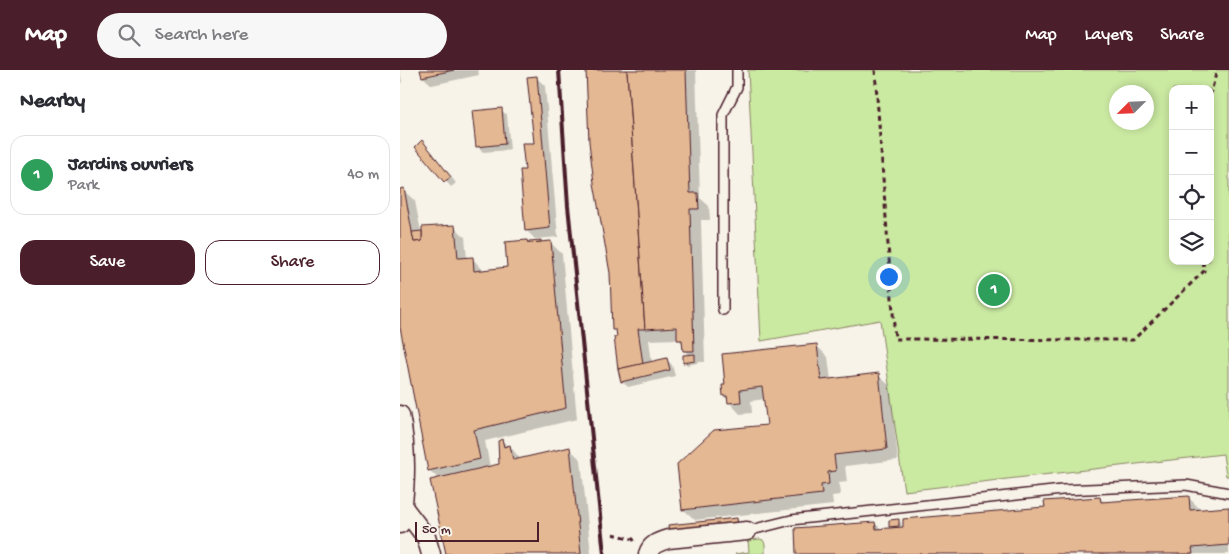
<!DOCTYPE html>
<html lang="en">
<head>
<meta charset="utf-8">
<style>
  body { margin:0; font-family:"Gochi Hand",sans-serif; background:#f7f7f7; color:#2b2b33 }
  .controls { position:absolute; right:15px; top:15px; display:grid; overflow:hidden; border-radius:10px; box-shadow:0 2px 8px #0003 }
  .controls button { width:45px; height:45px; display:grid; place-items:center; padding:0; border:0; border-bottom:1px solid #e1e1e2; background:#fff; color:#2b2b33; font:25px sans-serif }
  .compass { position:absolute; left:709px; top:15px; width:45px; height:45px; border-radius:50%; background:#fff; box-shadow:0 2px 8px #0003; rotate:246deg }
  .scale { position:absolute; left:15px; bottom:12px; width:124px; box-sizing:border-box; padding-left:5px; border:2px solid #4a1f2b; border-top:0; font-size:14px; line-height:18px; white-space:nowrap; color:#4a1f2b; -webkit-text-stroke:4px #f7f3e8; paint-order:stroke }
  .you { position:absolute; left:488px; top:206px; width:18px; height:18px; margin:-12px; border:4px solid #fff; border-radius:50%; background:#1a73e8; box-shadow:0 0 0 8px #1a73e833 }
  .badge { display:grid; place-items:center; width:32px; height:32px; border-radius:50%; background:#4a1f2b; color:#fff; font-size:16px; font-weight:700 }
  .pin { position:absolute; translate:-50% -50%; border:2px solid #fff; box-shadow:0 1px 5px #0006 }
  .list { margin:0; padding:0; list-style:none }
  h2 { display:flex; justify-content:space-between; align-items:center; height:65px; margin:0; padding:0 20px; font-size:21px }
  h2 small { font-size:16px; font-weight:400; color:#7c7c81 }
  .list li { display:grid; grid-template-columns:32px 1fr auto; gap:15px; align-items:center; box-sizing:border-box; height:80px; margin:0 10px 10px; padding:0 10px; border:1px solid #e1e1e2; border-radius:15px }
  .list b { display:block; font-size:19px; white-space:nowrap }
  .list p { margin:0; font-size:16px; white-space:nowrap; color:#7c7c81 }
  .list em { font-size:16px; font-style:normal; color:#7c7c81 }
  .actions { display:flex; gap:10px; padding:15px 20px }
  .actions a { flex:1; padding:11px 0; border:1px solid #4a1f2b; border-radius:15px; text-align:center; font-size:18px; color:#4a1f2b }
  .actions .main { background:#4a1f2b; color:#fff }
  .icon { flex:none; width:28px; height:28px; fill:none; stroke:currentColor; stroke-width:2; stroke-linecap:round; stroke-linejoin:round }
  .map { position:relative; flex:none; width:829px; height:484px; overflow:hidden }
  header { display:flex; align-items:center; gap:30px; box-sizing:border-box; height:70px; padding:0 25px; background:#4a1f2b; color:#fff }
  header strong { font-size:24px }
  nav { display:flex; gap:28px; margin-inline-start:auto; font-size:18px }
  .search { width:350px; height:45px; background:#f7f7f7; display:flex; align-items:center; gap:12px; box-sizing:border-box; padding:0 18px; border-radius:28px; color:#7c7c81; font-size:19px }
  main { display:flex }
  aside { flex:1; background:#fff }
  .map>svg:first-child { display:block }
</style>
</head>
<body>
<header>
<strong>Map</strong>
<div class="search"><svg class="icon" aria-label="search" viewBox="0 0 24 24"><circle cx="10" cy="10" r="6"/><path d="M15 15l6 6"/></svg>Search here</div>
<nav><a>Map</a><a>Layers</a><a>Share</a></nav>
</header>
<main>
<aside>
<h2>Nearby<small></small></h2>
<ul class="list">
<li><span class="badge" style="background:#2e9e5b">1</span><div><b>Jardins ouvriers</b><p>Park</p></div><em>40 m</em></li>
</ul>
<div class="actions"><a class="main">Save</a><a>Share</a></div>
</aside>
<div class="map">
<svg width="829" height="484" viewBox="0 0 829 484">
  <rect width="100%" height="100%" fill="#f7f3e8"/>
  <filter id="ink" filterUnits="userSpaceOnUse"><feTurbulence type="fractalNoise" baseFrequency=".02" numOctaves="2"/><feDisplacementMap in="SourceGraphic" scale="10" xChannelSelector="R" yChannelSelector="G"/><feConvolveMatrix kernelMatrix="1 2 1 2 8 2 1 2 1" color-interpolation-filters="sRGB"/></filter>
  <g filter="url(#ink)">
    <!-- green -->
    <g fill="#cae9a1" stroke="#8a8466" fill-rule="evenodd">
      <path d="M348,0h481v406h-3l-3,-22 -319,37 -24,-171 -119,21zM773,19h37v172h-37zM716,22h30v30h-30z"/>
      <path d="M360,469l3,1 2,4v10h-30l14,-2 -1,-12z"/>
    </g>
    <!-- shadow -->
    <g fill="#0003">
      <path d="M0,0l2,12 -2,2z"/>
      <path d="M22,0h56l1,5 -47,10 -9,-8z"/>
      <path d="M187,0h109l4,128 9,8 1,14h-9l4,142h-8v1l-10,2 -2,-3 4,-6 -5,-6v-6l-6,-5 -29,1 3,23 14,-4 6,6 3,11 -47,11 -6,-6 -4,-47 -4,-5 -3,-56z"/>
      <path d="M136,7l9,9 13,151 -23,2 -9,-9 9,-86z"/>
      <path d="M101,40l6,5 3,35 -27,2 -6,-6z"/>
      <path d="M16,77l12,1 28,35 -5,4z"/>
      <path d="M0,120h3l12,11 7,36 32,-11 11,11 2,22 5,-1 12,13 25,-3 18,-27 4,4 9,-4 3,2h8l11,11 15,165 -92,22 5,26 10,-2 2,-25 6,7 2,-1 11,14 49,-11 11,11 10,94h-143l-9,-75 -10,-9 -29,-149z"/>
      <path d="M417,276l11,11 3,23 47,-5 12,11 8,74 -53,6 2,16 -8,1 1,12 -8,1 1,9 -138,15 -12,-11 85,-83 -3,-27 -14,2 1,12 -12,1 -16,-18z"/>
      <path d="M788,427l11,11 1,2 29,-2v46h-431l77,-31 7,7 11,-1 -3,-3 8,-6 3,3 1,6 144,-21 54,-10 5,5z"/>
    </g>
    <!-- building -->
    <g fill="#e3b893" stroke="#4a1f2b">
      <path d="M20,0h34l-32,7z"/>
      <path d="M186,0h41l18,259h-7l5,35 -25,5 -4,-32h3l-1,-7h-4l-2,-57 -16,-90 -5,-41z"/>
      <path d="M227,0h59l4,123h8l1,16h-9l4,142h-11l-1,-11h-5v-13l-32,2z"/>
      <path d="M137,6l13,152 -25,3 -5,-61h5l-3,-27h12l-7,-66z"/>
      <path d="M102,38l3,36 -29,3 -4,-36z"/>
      <path d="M22,70l29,37 -7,5 -29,-35z"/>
      <path d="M4,118l10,54 8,-1v-14l33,-2 3,33 15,-1 1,14 33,-4 -2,-25 22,-2 1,3 23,-2 15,167 -92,22 6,29 -52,12 -28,-144v-138z"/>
      <path d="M22,161v10l-8,1 -2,-10z"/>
      <path d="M141,170v2l-12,1v-2z"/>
      <path d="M417,274l4,36 58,-7 8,76 -53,6 2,16 -8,1 1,12 -8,1 1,9 -140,16 -5,-46 37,-34 53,-5 -5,-38 -22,3 1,12 -13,1 -1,-7h-4l-1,-11h3l-3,-31z"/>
      <path d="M295,284v7l-12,2v-8z"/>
      <path d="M267,288l3,12 -49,12 -3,-13z"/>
      <path d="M102,369l2,8 6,-2 3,15 57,-13 11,107h-135l-16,-74 69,-16 -1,-23z"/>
      <path d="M789,426l1,14 39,-3v38l-37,3 1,6h-397l-1,-26 80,-6 1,7 27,-2v-8l142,-12 -1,-6 56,-4 1,5z"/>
      <path d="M337,448l1,7 -69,7 -1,-7z"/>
      <path d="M499,449v7l-10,1v-7z"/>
    </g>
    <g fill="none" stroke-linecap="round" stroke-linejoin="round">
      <!-- lane casing -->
      <g stroke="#4a1f2b" stroke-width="12">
        <g id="lane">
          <path d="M323,240v-195l14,-28v-17"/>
          <path d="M347,461l44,-11 271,-30 124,-5 43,8"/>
        </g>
      </g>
      <!-- street casing -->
      <g stroke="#4a1f2b" stroke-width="21">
        <g id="street">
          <path d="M0,345c7,35 6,74 0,109"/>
          <path d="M3,437l23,30 5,17"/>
          <path d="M248,484c3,-10 11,-12 20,-15l79,-8"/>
        </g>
      </g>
      <!-- path -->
      <g stroke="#4a1f2b" stroke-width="3" stroke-dasharray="5 4" stroke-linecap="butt">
        <path d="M475,0l20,269 238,1 71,-69 -1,-10"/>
        <path d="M810,26l7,-26"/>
        <path d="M213,464l20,5 2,4"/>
      </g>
      <!-- lane -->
      <use href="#lane" stroke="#f7f3e8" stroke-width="9"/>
      <!-- street -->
      <use href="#street" stroke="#f7f3e8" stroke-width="18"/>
      <!-- rail -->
      <path stroke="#4a1f2b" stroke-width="4" d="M159,0l9,136 36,348"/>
    </g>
  </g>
</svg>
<div class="controls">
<button>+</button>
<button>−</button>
<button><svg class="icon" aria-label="locate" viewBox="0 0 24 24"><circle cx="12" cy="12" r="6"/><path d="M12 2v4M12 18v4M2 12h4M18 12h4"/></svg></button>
<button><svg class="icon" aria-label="layers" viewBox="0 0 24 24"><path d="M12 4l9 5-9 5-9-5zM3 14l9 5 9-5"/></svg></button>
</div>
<svg class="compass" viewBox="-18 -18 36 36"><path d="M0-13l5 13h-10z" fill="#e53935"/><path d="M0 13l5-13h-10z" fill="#7c7c81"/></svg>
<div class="scale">50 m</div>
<div class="you"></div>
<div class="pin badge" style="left:594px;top:220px;background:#2e9e5b">1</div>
</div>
</main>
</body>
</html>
